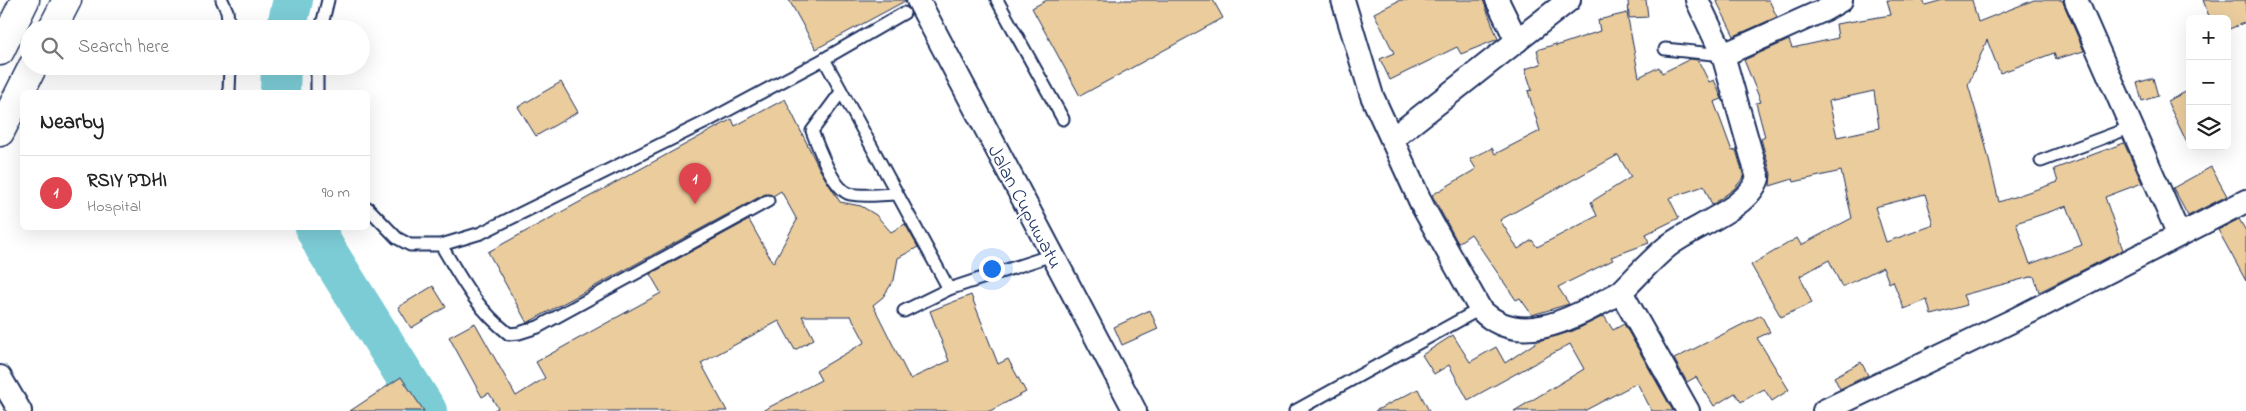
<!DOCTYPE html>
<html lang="en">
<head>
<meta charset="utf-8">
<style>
  body { margin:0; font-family:"Indie Flower",sans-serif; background:#f6f6f6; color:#222 }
  .controls { position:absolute; right:15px; top:15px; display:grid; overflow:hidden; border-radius:8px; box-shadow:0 5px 20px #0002 }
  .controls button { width:45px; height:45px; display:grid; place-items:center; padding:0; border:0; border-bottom:1px solid #e0e0e0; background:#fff; color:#222; font:25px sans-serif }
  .you { position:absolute; left:991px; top:268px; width:18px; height:18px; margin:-12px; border:4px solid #fff; border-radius:50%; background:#1a73e8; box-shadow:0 0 0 8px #1a73e833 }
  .badge { display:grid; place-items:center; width:32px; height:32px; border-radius:50%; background:#1f6fb2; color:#fff; font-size:16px; font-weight:700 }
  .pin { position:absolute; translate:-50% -41px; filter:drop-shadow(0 1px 2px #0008) }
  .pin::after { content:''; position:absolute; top:26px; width:18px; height:15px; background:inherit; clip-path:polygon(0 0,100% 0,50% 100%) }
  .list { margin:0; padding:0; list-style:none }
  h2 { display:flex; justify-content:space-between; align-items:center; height:65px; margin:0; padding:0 20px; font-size:21px }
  h2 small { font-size:16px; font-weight:400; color:#767676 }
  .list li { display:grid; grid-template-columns:32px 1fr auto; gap:15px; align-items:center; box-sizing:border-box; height:75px; padding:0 20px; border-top:1px solid #e0e0e0 }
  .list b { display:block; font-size:19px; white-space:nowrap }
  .list p { margin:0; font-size:16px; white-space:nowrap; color:#767676 }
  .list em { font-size:16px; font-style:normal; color:#767676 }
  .icon { flex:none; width:28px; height:28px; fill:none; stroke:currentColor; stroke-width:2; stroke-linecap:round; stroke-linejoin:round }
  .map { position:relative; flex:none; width:2246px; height:411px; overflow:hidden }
  .search { position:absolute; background:#fff; box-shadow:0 5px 20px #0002; left:20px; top:20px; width:350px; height:55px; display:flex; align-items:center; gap:12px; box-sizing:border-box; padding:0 18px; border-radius:28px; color:#767676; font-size:19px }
  .panel { position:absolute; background:#fff; box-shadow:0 5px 20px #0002; left:20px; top:90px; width:350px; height:140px; border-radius:8px }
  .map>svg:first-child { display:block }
</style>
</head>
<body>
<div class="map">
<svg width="2246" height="411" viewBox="0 0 2246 411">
  <rect width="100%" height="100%" fill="#fff"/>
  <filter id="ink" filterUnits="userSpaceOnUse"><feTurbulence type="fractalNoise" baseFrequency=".02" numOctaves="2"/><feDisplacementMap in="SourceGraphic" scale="10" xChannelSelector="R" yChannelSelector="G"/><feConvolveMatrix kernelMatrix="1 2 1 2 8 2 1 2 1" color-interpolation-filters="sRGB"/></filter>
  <g filter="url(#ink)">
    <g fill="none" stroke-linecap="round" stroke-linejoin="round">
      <!-- river -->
      <g stroke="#7cccd6" stroke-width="40">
        <path d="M286,29l7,-29"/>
        <path d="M280,92l1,-26"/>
        <path d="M315,228l10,20 102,163"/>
      </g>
    </g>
    <!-- building -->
    <g fill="#eacc9d" stroke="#1b2f5e" fill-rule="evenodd">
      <path d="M789,0h116v1l-89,48z"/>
      <path d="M1047,0h166l10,18 -143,78 -48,-88z"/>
      <path d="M1400,0h83l15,39 -37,15 -4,-7 -67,33 -10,-21 14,-6 -20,-40z"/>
      <path d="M1628,0h18l2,17 -19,1z"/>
      <path d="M1716,0h53l8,17 -43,19z"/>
      <path d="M1887,0h36l2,5 18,-5h29l6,22 56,-22h28l22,51 -28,8 -2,-6 -54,20 -13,-33 -19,45 16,54 15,63 59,-20 -4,-13 70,-26 18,40 -37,14 18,53 -84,42 -5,-16 -71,19 4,10 -36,10 -4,-15 -23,9 -11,-28 -4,2 -6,-16 -41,20 -13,-27 -29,16 12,27 -31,14 -30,-52 46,-27 4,7 51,-27 -11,-47 -47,11 -1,-3 -23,7 1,-12 -10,-35 4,-2 -9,-34 5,-1 -17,-42 45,-20 3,8 46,-10 -2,-14 55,-9zM1874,91l5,37 -42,9 -8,-36zM1925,194l9,31 -48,17 -11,-35zM2067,206l15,39 -52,19 -14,-41z"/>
      <path d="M2203,0h43v22l-19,8v-11h-17z"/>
      <path d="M1627,13l12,64 20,-10 3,6 28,-14 8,1 11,22 5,-2 8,19 -8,3 18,49 4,-1 8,27 -10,12 -22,16 -8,-19 -35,12 10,20 -33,16 3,9 -38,14 2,3 -55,27 11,17 -37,11 -12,-17 -4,2 -45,-66 -13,9 -26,-48 44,-26 -6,-10 22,-11 3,6 45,-23 -12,-40 4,-1 -7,-21 16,-5 -4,-14 19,-6v2l44,-15 -2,-11zM1618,155l13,22 -40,25 6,14 -60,31 -5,-7 -14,9 -18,-29z"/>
      <path d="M2153,78l5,18 -16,5 -5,-18z"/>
      <path d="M561,82l17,30 -42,24 -18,-29z"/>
      <path d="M2190,90v59l-23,-48z"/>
      <path d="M785,99l35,71 20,32 21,4 15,9 15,17 14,-8 13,23 -20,11 -4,22 -11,17 -10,8 37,74 39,-18 -19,-50 41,-16 27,69 10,-5 18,33 -36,19h-228l59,-31 -5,-9 49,-29 -14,-26h-49l12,23 -19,11 -16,-29 -78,42 26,48h-235l6,-3 -9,-15 -7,4 -33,-60 26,-14 41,73 29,-18 -9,-16 125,-69 -11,-19 99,-54 24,43 24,-43 -16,-29 -8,5 -8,-2 -238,129 -39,-71 244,-133 3,7z"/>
      <path d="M2211,167l16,29 -39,20 -15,-28z"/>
      <path d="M2239,219l7,12v50l-28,-51z"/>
      <path d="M433,286l13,21 -35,21 -13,-21z"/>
      <path d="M1150,310l8,19 -36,16 -8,-18z"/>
      <path d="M1761,315l9,17 -13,6 32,52 -17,11 -8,-12 -23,13 -6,-9 -21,13 -18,-29 -9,5 -13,-23z"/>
      <path d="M1604,316l9,14 11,-6 49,87h-21l-15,-28 -53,28h-70l70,-42 -14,-25 -102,56 -19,-35 -15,9 -12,-19 31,-20 17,27 26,-15 9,16 33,-22 35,-10z"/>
      <path d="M1861,362l7,13 -28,14 -6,-12z"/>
      <path d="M401,377l23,34h-74z"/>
      <path d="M1418,389l11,22h-54z"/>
    </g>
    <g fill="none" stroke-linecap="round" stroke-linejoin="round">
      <!-- lane casing -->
      <g stroke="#1b2f5e" stroke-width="15">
        <g id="lane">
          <path d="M222,0l5,11 2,18"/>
          <path d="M997,0l66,119"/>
          <path d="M321,29l7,-29"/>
          <path d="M1665,49l58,6"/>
          <path d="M824,59l125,230"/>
          <path d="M317,66v26"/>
          <path d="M229,92l1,-26"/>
          <path d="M841,92l-29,39c6,15 21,59 38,63 14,3 32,0 47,0"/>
          <path d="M2041,161l91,-34"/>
          <path d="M368,208l29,30 13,7h31l40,-12 225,-111 118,-63 80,-46"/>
          <path d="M441,245c21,35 35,63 68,89l10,-1 19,-6 230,-126"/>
          <path d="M904,311l45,-22 103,-34"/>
          <path d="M1295,411l185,-102"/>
        </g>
      </g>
      <!-- street casing -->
      <g stroke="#1b2f5e" stroke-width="26">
        <g id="street">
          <path d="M918,0l217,411"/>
          <path d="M1343,0l29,96 51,111 57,102c41,43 99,5 141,-17l67,119"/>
          <path d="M1497,0l20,41"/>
          <path d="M2076,0l103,235"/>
          <path d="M1723,55l101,-45 17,-10"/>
          <path d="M1392,139l177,-139"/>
          <path d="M1621,292c15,-15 30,-32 47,-46 25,-20 80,-37 90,-68l-35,-123 -26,-55"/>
          <path d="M0,377l20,34"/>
          <path d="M1824,411l186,-89 236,-121"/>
        </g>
      </g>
      <!-- highway casing -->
      <g stroke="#1b2f5e" stroke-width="31">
        <g id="highway">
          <path d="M52,29l15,-29"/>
          <path d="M0,51l25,-51"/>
          <path d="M0,132l33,-66"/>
        </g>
      </g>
      <!-- lane -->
      <use href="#lane" stroke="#fff" stroke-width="11"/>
      <!-- street -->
      <use href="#street" stroke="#fff" stroke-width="22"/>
      <!-- highway -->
      <use href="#highway" stroke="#fff" stroke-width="28"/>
    </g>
  </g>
  <g text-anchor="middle" stroke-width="4" stroke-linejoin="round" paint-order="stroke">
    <!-- street labels -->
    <g font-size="20" fill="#1b2f5e" stroke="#fff">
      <text transform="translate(1026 206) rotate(62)" y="7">Jalan Cupuwatu</text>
    </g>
  </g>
</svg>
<div class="controls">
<button>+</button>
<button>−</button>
<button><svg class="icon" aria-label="layers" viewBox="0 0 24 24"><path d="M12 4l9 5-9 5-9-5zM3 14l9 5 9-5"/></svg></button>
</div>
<div class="you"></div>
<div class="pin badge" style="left:695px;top:204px;background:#e0444e">1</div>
<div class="search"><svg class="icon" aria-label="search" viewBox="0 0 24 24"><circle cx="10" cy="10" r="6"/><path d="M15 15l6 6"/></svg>Search here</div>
<section class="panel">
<h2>Nearby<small></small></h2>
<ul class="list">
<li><span class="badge" style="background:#e0444e">1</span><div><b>RSIY PDHI</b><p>Hospital</p></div><em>90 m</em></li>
</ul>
</section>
</div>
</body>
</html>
